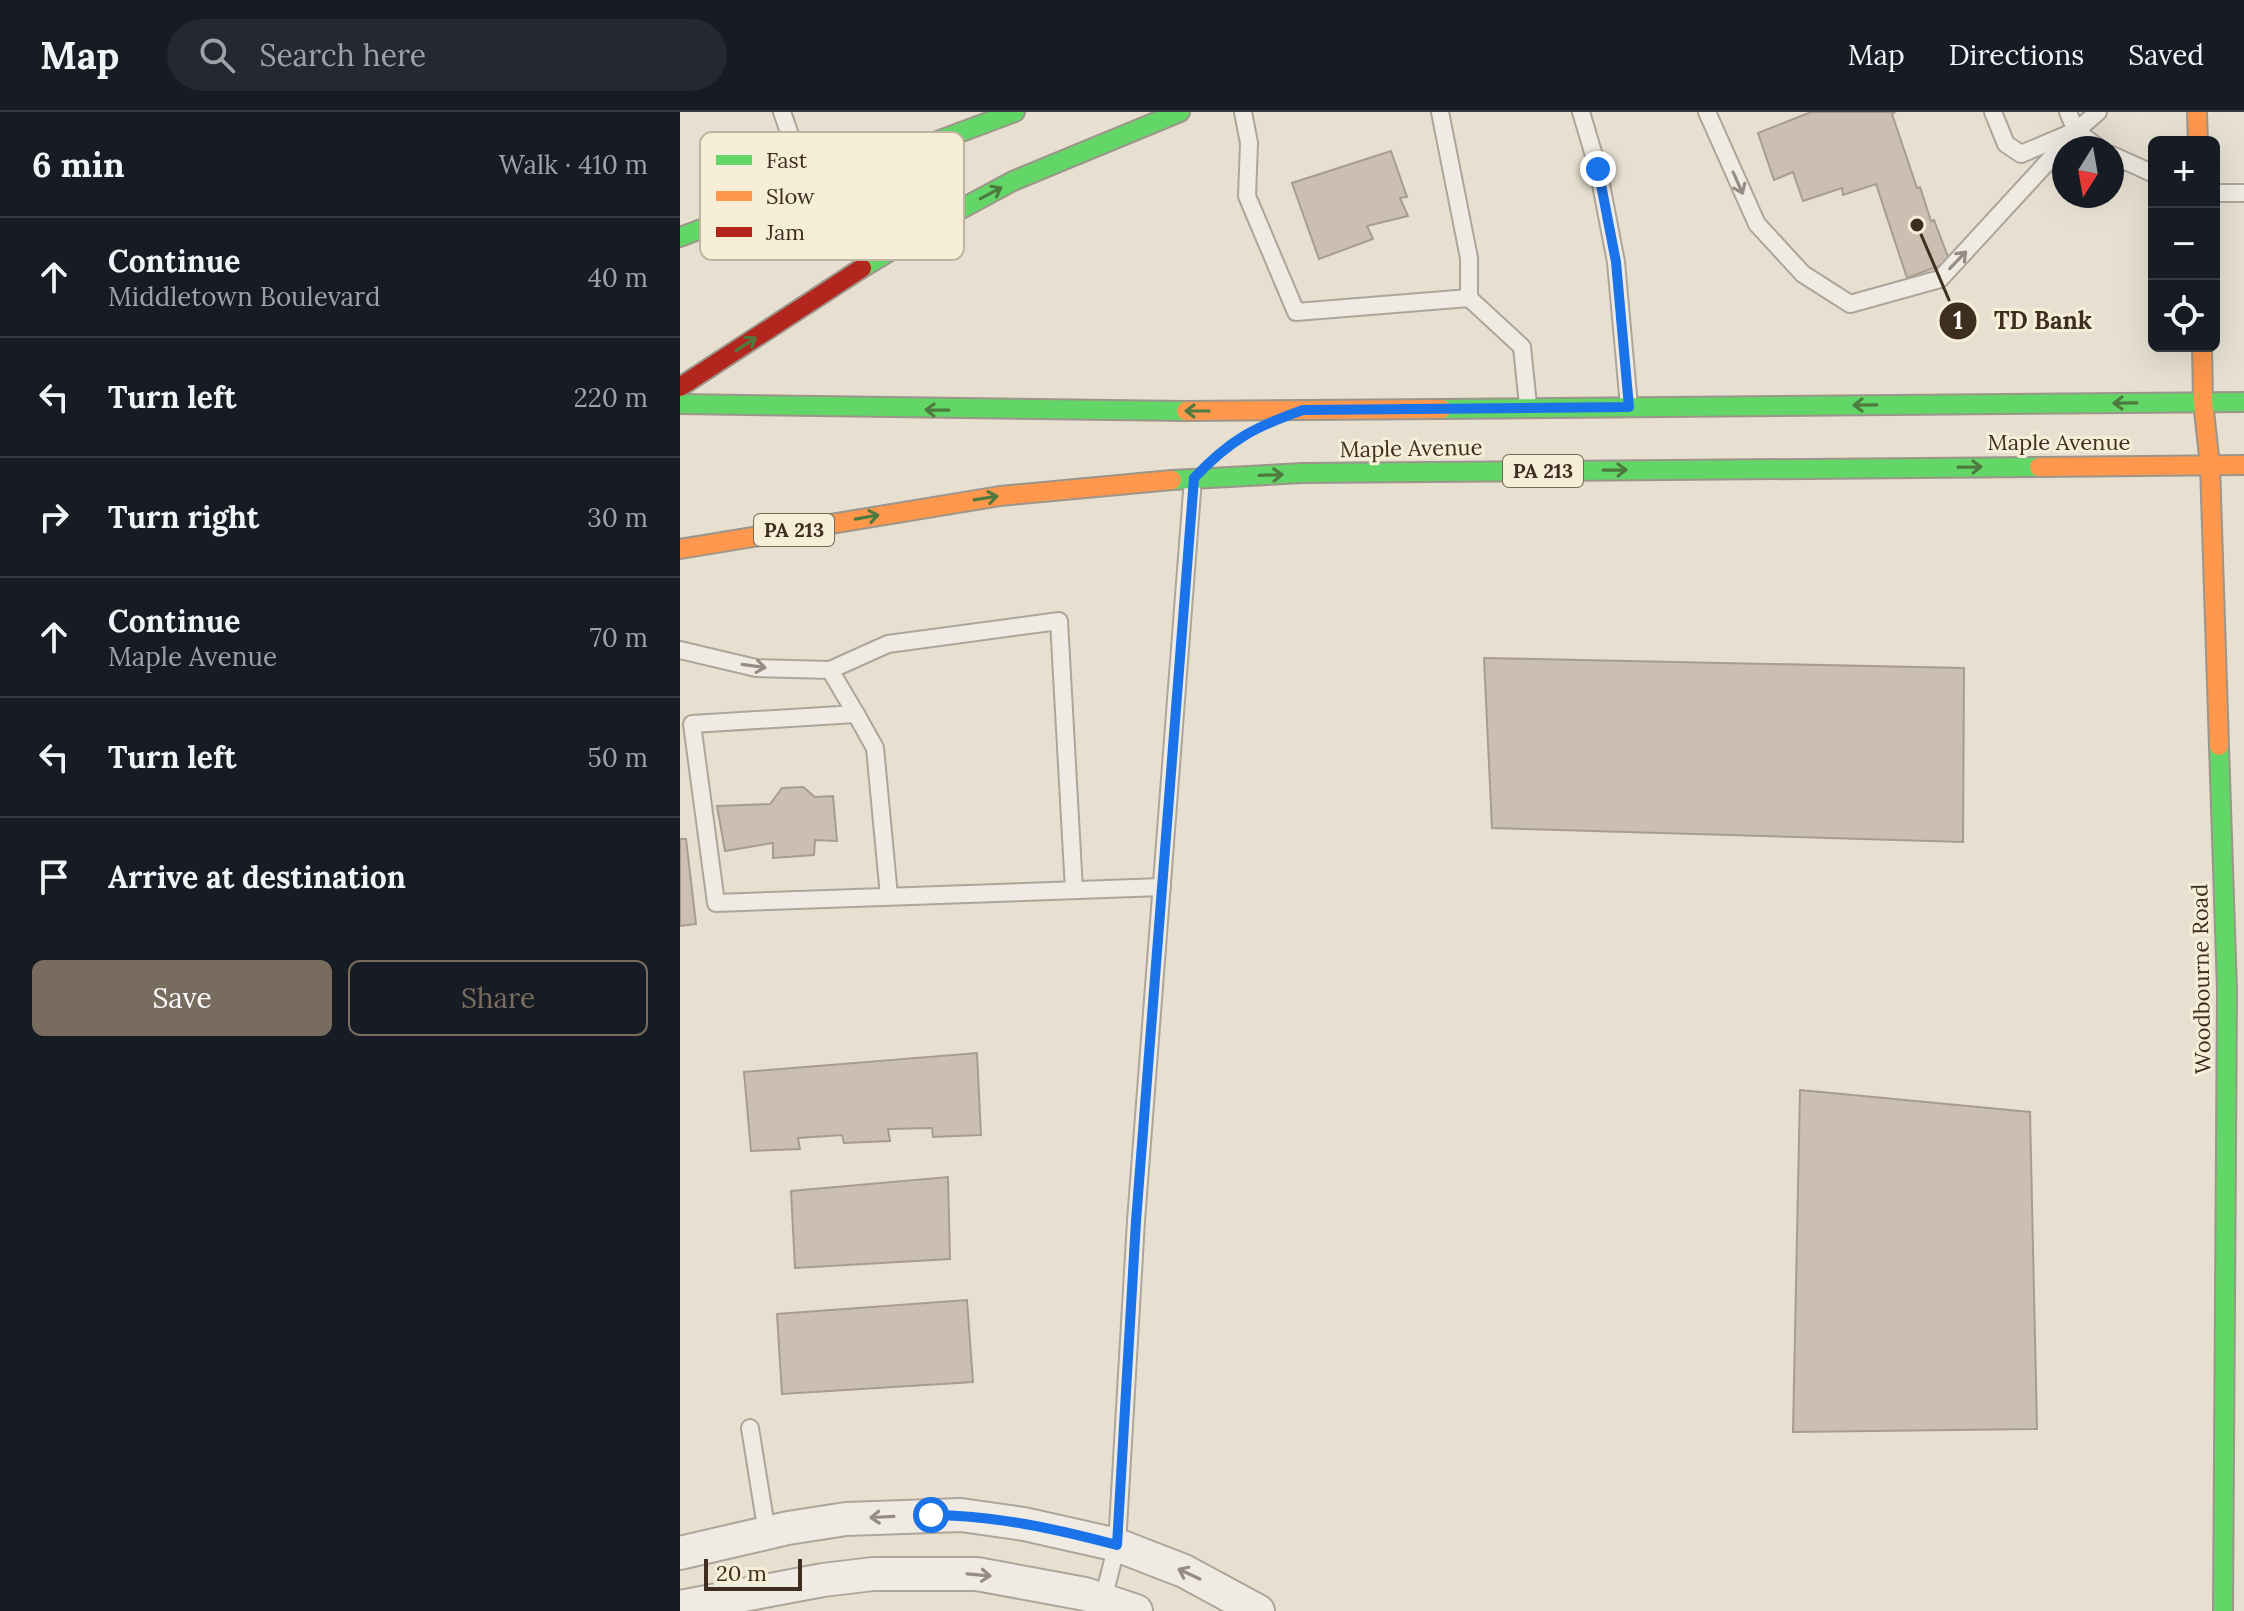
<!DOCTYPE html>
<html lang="en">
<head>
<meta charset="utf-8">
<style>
  body { margin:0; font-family:Lora,serif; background:#242831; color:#f1f3f6 }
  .controls { position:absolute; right:24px; top:24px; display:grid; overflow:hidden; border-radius:12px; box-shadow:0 8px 32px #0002 }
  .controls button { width:72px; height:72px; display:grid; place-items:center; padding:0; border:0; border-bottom:2px solid #363941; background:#171b24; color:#f1f3f6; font:40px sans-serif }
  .compass { position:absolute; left:1372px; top:24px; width:72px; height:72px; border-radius:50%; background:#171b24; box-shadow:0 8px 32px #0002; rotate:191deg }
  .scale { position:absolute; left:24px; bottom:20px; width:98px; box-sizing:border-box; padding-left:8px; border:4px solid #3d2e20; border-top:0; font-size:22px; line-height:28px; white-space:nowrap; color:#3d2e20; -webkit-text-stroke:6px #f7eed8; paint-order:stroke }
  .stop { position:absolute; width:24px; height:24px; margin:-18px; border:6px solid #1a73e8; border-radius:50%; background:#fff }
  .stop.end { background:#1a73e8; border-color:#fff; box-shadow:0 2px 8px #0008 }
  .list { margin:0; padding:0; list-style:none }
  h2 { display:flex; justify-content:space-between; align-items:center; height:104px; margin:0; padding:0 32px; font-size:34px }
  h2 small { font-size:26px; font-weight:400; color:#9ea1a6 }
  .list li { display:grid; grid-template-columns:52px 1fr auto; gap:24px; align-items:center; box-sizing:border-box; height:120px; padding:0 32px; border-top:2px solid #363941 }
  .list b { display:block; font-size:30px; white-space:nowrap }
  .list p { margin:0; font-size:26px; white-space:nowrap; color:#9ea1a6 }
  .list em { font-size:26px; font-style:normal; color:#9ea1a6 }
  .actions { display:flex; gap:16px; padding:24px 32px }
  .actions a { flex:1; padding:18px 0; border:2px solid #786c5e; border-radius:12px; text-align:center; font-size:28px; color:#786c5e }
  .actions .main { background:#786c5e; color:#fff }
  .icon { flex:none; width:44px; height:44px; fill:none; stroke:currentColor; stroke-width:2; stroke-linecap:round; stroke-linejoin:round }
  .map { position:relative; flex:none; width:1564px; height:1499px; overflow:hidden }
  header { display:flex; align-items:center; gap:48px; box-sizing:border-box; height:112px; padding:0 40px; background:#171b24; border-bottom:2px solid #363941 }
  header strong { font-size:38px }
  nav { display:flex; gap:44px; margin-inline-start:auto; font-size:28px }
  .search { width:560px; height:72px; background:#242831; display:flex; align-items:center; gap:20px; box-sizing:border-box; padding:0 28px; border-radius:44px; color:#9ea1a6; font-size:30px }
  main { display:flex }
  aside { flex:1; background:#171b24 }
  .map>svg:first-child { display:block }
</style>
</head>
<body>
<header>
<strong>Map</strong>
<div class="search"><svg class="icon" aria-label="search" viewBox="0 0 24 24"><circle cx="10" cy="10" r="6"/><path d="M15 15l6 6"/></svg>Search here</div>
<nav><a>Map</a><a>Directions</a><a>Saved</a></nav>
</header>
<main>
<aside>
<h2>6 min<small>Walk · 410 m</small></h2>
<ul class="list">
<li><svg class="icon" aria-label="ahead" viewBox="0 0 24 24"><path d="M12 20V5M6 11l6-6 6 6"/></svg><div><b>Continue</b><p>Middletown Boulevard</p></div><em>40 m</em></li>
<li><svg class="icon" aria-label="left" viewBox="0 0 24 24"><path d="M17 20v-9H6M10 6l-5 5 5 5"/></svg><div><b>Turn left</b></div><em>220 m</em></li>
<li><svg class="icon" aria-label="right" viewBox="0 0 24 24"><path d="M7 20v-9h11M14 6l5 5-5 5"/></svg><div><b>Turn right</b></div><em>30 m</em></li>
<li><svg class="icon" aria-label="ahead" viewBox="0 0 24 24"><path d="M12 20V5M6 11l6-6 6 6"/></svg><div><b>Continue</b><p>Maple Avenue</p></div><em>70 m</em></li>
<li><svg class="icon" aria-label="left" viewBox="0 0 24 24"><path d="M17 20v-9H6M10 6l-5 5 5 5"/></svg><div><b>Turn left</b></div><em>50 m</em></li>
<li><svg class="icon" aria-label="arrive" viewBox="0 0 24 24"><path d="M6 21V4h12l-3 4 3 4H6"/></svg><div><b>Arrive at destination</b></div></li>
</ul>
<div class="actions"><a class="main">Save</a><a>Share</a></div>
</aside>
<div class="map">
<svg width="1564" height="1499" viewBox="0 0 1564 1499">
  <rect width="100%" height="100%" fill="#e7e0d1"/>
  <!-- building -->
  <g fill="#cbbfb2" stroke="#a89c90" stroke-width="2">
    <path d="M1131,0h84l-3,2 25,74 3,-1 11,34 3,-1 16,42 -43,16 -31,-94 -33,11 -1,-7 -39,13 -10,-29 -19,8 -16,-47z"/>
    <path d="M711,39l16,46 -7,1 8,18 -41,10 6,13 -54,20 -27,-76z"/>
    <path d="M804,546l480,10 -1,174 -471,-14z"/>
    <path d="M123,675l12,10 18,-1 4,45 -22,-1 -1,15 -41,3v-15l-48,8 -8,-45 53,-2 12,-16z"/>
    <path d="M0,727h6l10,85 -16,2z"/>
    <path d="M297,941l4,82 -48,2 -1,-9 -44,1 2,12 -46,2 -2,-8 -44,3 2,11 -49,2 -7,-79z"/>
    <path d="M1120,978l230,22 7,317 -244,3z"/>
    <path d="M268,1065l2,82 -155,9 -4,-77z"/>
    <path d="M287,1188l6,82 -191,12 -5,-80z"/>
  </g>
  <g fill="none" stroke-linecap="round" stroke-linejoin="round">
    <!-- lane casing -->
    <g stroke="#ada599" stroke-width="20">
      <g id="lane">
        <path d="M102,0l26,74"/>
        <path d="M563,0l6,31 -2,53 49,116 173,-14 53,49 6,58"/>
        <path d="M760,0l29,146v40"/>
        <path d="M901,0l17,57 18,93 13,144"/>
        <path d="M1027,0l50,112 46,50 47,30 90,-25 136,-148 22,-19"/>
        <path d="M1313,0l13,32 15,10 50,-21"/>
        <path d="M1388,0l8,19 23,17"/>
        <path d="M1432,43l42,19"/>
        <path d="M1534,81h30"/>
        <path d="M0,538l76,18 74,2 58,-26 171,-23 15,269"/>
        <path d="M150,558l26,44 -164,10 24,179 446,-16"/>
        <path d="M176,602l19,34 14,148"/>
        <path d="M70,1316l17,105"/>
        <path d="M423,1487l14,-54 19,-324 57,-742"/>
      </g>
    </g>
    <!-- street casing -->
    <g stroke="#ada599" stroke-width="36">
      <g id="street">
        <path d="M0,1441l108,-25 58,-9 115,-4 63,9 93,21 67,26 74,40"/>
        <path d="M0,1495l143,-27 50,-6h104l108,20 51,17"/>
      </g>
    </g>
    <!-- fast casing -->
    <g stroke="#9c958a" stroke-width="22">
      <g id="fast">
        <path d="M0,125l335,-125"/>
        <path d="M182,156l88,-53 63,-34 167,-69"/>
        <path d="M0,292l506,7"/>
        <path d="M762,297l802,-7"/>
        <path d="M492,368l131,-7 736,-6"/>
        <path d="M1539,634l8,244 -4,621"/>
      </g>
    </g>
    <!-- slow casing -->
    <g stroke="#9c958a" stroke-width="22">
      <g id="slow">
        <path d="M1517,0l1,30"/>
        <path d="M1522,234l1,56 7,63 9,281"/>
        <path d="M506,299l256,-2"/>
        <path d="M1359,355l205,-2"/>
        <path d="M0,437l320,-53 172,-16"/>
      </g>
    </g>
    <!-- jam casing -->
    <g stroke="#9c958a" stroke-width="22">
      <path id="jam" d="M0,275l182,-119"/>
    </g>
    <!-- lane -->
    <use href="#lane" stroke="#efebe3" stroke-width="16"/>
    <!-- street -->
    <use href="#street" stroke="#efebe3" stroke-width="32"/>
    <!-- fast -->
    <use href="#fast" stroke="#63d668" stroke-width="18"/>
    <!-- slow -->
    <use href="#slow" stroke="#ff974d" stroke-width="18"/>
    <!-- jam -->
    <use href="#jam" stroke="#b3261e" stroke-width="18"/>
  </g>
  <!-- one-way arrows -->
  <defs><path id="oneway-shaft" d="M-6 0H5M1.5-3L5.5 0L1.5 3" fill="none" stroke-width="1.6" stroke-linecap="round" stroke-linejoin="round" transform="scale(2)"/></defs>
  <g stroke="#968c82">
    <use href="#oneway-shaft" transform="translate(1058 71) rotate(66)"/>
    <use href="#oneway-shaft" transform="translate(1278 148) rotate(-46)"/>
    <use href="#oneway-shaft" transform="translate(74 554) rotate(8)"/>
    <use href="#oneway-shaft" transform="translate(202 1405) rotate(177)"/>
    <use href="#oneway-shaft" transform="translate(509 1462) rotate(-155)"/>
    <use href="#oneway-shaft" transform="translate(299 1463) rotate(5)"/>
  </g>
  <g stroke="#4e7a40">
    <use href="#oneway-shaft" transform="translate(311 81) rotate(-28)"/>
    <use href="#oneway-shaft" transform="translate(66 232) rotate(-33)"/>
    <use href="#oneway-shaft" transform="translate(1445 291) rotate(179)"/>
    <use href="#oneway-shaft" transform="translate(1185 293) rotate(179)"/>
    <use href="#oneway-shaft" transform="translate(257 298) rotate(-179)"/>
    <use href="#oneway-shaft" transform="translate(517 299) rotate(180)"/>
    <use href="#oneway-shaft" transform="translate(1290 355) rotate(-1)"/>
    <use href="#oneway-shaft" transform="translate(935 358) rotate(-1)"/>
    <use href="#oneway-shaft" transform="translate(591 363) rotate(-2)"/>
    <use href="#oneway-shaft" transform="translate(306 386) rotate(-9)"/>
    <use href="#oneway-shaft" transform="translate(187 405) rotate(-10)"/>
  </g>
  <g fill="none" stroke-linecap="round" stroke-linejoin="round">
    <!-- route -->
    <path stroke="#1a73e8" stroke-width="10" d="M251,1403c62,0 126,14 186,30l19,-324 58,-743c36,-38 60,-51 109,-68l326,-3 -13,-145 -18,-93"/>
  </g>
  <g text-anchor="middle" stroke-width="6" stroke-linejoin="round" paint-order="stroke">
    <!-- shield labels -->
    <g fill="#f7eed8" stroke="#756857" stroke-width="2">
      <rect x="823" y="343" width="80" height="32" rx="6"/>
      <rect x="74" y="402" width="80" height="32" rx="6"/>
    </g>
    <g font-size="20" font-weight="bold" fill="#3d2e20">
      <text x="863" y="366">PA 213</text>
      <text x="114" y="425">PA 213</text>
    </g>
    <!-- street labels -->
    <g font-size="22" fill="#3d2e20" stroke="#f7eed8">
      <text x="1379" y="338">Maple Avenue</text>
      <text transform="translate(731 336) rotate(-1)" y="8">Maple Avenue</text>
      <text transform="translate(1521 867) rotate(-91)" y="8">Woodbourne Road</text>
    </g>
  </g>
  <!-- legend -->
  <rect x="20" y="20" width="264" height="128" rx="12" fill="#f7eed8" stroke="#bfb4a1" stroke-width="2"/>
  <rect x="36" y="43" width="36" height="10" fill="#63d668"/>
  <rect x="36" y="79" width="36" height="10" fill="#ff974d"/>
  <rect x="36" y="115" width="36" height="10" fill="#b3261e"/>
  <g font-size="22" fill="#3d2e20">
    <text x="86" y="56">Fast</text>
    <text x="86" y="92">Slow</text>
    <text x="86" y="128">Jam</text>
  </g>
  <!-- callouts -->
  <path fill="none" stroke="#3d2e20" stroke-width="3" d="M1237 113L1278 209"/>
  <g fill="#3d2e20" stroke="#f7eed8" stroke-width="3">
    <circle cx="1237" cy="113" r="8"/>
    <circle cx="1278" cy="209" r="20"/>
  </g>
  <g font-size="24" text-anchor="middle" font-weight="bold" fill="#fff">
    <text x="1278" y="217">1</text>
  </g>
  <g font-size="24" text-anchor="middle" font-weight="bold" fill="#3d2e20" stroke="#f7eed8" stroke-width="6" stroke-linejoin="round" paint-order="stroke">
    <text x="1363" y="217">TD Bank</text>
  </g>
</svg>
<div class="controls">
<button>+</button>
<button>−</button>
<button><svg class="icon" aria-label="locate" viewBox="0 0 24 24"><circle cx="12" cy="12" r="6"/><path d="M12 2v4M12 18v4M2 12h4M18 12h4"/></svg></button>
</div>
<svg class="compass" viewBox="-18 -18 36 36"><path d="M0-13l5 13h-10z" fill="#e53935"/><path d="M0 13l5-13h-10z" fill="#9ea1a6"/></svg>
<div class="scale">20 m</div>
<div class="stop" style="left:251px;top:1403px"></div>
<div class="stop end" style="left:918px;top:57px"></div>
</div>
</main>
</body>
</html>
